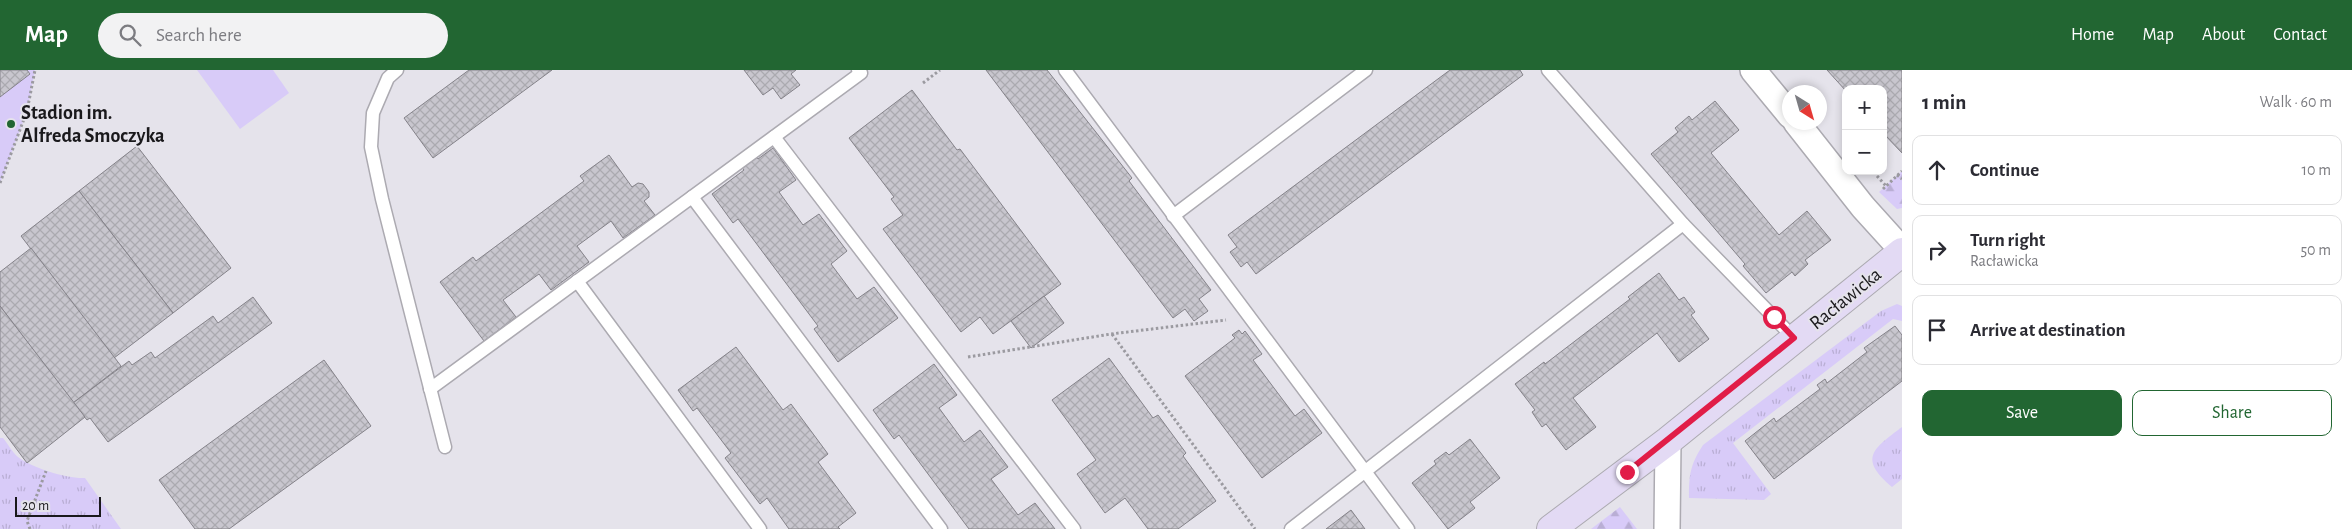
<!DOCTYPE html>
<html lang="en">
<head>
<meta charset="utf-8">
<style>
  body { margin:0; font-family:"Alegreya Sans",sans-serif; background:#f2f2f3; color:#2b2b33 }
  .controls { position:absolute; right:15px; top:15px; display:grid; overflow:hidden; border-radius:10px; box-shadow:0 2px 8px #0003 }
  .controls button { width:45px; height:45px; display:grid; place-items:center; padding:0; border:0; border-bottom:1px solid #e1e1e2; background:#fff; color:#2b2b33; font:25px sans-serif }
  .compass { position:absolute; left:1782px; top:15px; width:45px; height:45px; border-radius:50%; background:#fff; box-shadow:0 2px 8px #0003; rotate:143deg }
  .scale { position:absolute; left:15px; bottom:12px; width:86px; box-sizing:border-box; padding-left:5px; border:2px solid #1a191c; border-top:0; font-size:14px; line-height:18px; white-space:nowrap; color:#1a191c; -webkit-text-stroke:4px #e5e3eb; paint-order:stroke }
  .stop { position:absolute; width:15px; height:15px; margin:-11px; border:4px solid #e11d48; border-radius:50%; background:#fff }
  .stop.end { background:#e11d48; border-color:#fff; box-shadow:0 1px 5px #0008 }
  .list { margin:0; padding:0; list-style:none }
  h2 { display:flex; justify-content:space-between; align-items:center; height:65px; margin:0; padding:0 20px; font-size:21px }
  h2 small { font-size:16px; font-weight:400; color:#7c7c81 }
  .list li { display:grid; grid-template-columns:32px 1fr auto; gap:15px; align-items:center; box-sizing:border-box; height:70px; margin:0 10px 10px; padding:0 10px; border:1px solid #e1e1e2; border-radius:10px }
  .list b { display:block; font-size:19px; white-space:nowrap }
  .list p { margin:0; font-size:16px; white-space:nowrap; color:#7c7c81 }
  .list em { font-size:16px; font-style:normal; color:#7c7c81 }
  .actions { display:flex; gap:10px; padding:15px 20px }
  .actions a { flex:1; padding:11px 0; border:1px solid #226632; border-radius:10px; text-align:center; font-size:18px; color:#226632 }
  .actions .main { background:#226632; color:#fff }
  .icon { flex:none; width:28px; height:28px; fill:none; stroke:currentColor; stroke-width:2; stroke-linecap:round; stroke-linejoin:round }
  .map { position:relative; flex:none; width:1902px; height:459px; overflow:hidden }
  header { display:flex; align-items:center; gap:30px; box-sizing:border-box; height:70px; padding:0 25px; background:#226632; color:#fff }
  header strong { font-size:24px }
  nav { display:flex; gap:28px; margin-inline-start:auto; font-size:18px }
  .search { width:350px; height:45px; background:#f2f2f3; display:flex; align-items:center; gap:12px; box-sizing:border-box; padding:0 18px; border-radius:28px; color:#7c7c81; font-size:19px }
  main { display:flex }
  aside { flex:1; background:#fff }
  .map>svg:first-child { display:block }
</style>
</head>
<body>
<header>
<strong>Map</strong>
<div class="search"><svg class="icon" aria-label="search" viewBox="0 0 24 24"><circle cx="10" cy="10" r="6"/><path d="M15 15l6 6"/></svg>Search here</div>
<nav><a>Home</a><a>Map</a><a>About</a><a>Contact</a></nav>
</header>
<main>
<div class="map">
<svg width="1902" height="459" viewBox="0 0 1902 459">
  <defs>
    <pattern id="grass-tufts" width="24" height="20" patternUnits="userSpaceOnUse" patternTransform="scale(1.25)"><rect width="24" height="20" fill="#d8cbf8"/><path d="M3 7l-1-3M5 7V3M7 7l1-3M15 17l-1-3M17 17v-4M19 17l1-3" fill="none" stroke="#b9aed4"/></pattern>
    <pattern id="forest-firs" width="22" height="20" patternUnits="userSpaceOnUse" patternTransform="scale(1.25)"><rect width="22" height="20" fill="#d8cbf8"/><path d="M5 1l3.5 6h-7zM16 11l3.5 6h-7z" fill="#b9aed4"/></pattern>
    <pattern id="building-cross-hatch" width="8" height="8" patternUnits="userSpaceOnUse" patternTransform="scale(1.25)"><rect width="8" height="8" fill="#c8c6ce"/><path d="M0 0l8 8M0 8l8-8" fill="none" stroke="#abaab0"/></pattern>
  </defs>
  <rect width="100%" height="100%" fill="#e5e3eb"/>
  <!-- grass -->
  <g fill="url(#grass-tufts)">
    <path d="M1897,234l5,2v15l-9,-2 -160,124 38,51 -7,6 -75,-2c0,-23 1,-33 14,-53l178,-134z"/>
    <path d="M1902,357v52l-10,8c-34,-29 -19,-38 10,-60z"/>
    <path d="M0,368h3c5,6 9,14 15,19 14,11 50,22 67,21l36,51h-121z"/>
  </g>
  <!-- forest -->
  <g fill="url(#forest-firs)">
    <path d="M1902,101v37l-5,1 -18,-17z"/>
    <path d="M1620,437l17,22h-46z"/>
  </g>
  <!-- pitch -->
  <g fill="#d8cbf8">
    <path d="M0,0h35l-8,41 -27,72z"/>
    <path d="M197,0h76l16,23 -49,36z"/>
  </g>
  <!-- building -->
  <g fill="url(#building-cross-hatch)" stroke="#848289">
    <path d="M0,0h27l3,4 -30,23z"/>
    <path d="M469,0h83l-119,88 -29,-40z"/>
    <path d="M744,0h52l-5,4 9,11 -19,14 -8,-11 -10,7z"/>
    <path d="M986,0h61l85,108 -3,3 82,109 -12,9 9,12 -14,10 -9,-12 -12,9z"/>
    <path d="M1450,0h70l3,5 -267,199 -9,-12 -6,5 -11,-15 7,-5 -9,-12z"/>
    <path d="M1827,0h75v83l-19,-20v-44h-37v2z"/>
    <path d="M912,20l45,60 3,-1 101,135 -68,50 -13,-17 -19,15 -78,-103 20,-14 -12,-16 3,-2 -45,-59z"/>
    <path d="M1715,31l24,29 -28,23 68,82 28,-24 24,29 -26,20 3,4 -13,12 -3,-4 -26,21 -23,-27 2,-2 -94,-110 27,-22 -3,-4 14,-12 3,4z"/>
    <path d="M137,76l94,122 -58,45 -94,-122z"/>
    <path d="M773,78l23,32 -17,12 24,33 16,-11 28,37 -16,13 26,35 17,-12 24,31 -60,44 -24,-33 4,-3 -80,-107 -5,4 -21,-29 32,-24 -4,-5 14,-12 4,6z"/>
    <path d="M609,85l23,32 6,-4 5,1 6,8v5l-5,4 11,14 -32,23 -12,-17 -34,25 12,16 -38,28 -12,-16 -36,26 13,17 -32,24 -44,-59 33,-25 3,4 108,-80 -4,-5z"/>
    <path d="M79,121l94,122 -59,45 -93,-122z"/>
    <path d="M31,178l90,118 -48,37 -73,-97v-34z"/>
    <path d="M1659,203l20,27 5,-3 11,15 -4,3 18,24 -30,23 -22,-29 -84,65 23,29 -30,23 -20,-26 -4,3 -10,-15 3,-2 -20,-26 29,-22 1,2 85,-65 -2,-2z"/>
    <path d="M1044,226l20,27 -33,25 -20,-27z"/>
    <path d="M253,227l19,26 -164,119 -18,-24 -3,2 -14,-17 56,-42 3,4 19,-13 4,6 58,-42 5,7z"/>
    <path d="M0,236l85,111 -58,46 -27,-36z"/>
    <path d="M1895,256l7,9v46l-128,98 -29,-38 29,-23 2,4 44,-33 -3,-4 8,-6 2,4 40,-31 -3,-4z"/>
    <path d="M1239,260l3,4 3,-3 17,23 -9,6 42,56 9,-7 18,24 -60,45 -77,-102 50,-38 -3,-3z"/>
    <path d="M736,277l47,63 8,-6 37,50 -10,8 38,51 -18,14 2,2h-51l-22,-31 -7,6 -35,-46 6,-5 -34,-45 -4,3 -15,-21z"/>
    <path d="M1109,288l44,60 5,-3 28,38 -3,3 33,45 -38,28h-30l-23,-31 -20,15 -28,-39 19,-14 -44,-60z"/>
    <path d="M324,290l47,66 -142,103h-34l-36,-49z"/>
    <path d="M934,294l23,31 -18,13 25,34 16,-12 28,37 -17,12 27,36 17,-12 20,26h-86l-70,-94 -5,4 -21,-29z"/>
    <path d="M1470,369l30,39 -30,24 5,6 -27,21 -36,-46 24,-19 -2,-3 12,-9 3,3z"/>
    <path d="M1351,440l14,19h-39z"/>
  </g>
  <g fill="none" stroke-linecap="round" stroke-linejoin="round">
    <!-- lane casing -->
    <g stroke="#acaab1" stroke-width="15">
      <g id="lane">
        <path d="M397,0l-9,8 -15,35 -2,34 11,52 63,248"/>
        <path d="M1065,0l343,459"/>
        <path d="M1548,0l135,154 111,114"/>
        <path d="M774,67l300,392"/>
        <path d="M692,127l169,-124 -3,-3"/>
        <path d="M1173,146l193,-146"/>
        <path d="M577,211l183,248"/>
        <path d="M430,319l262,-192 249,332"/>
        <path d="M1291,459l392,-305"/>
      </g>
    </g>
    <!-- street casing -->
    <g stroke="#acaab1" stroke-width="28">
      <g id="street">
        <path d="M1753,0l37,45"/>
        <path d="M1796,52l67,85 39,43"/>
        <path d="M1667,459l1,-88"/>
      </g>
    </g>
    <!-- secondary casing -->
    <g stroke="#acaab1" stroke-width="30">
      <path id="secondary" d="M1551,459l117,-88 234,-189"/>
    </g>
    <!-- path -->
    <g stroke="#9b9aa0" stroke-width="3" stroke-dasharray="2.5 2.5" stroke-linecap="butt">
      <path d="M923,13l17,-13"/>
      <path d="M1897,105l5,4"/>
      <path d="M1877,106l9,10"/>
      <path d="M0,113l27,-72 8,-41"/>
      <path d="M1883,119l19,-18"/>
      <path d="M1112,264l143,195"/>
      <path d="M968,287l143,-23 115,-14"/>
      <path d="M30,459l-3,-8 19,-50"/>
    </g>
    <!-- lane -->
    <use href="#lane" stroke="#fff" stroke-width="12"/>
    <!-- street -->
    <use href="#street" stroke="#fff" stroke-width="25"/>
    <!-- secondary -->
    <use href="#secondary" stroke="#e3daf4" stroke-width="28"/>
  </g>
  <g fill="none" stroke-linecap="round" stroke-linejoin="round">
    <!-- route -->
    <path stroke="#e11d48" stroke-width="6" d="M1627,402l167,-134 -20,-21"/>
  </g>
  <!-- markers -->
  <circle fill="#226632" stroke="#e5e3eb" stroke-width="2" cx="11" cy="54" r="5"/>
  <g text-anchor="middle" stroke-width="4" stroke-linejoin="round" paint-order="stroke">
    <!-- poi labels -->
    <g font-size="20" font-weight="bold" fill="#1a191c" stroke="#e5e3eb" text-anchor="start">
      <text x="21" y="49">Stadion im.<tspan x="21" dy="23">Alfreda Smoczyka</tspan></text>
    </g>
    <!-- street labels -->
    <g font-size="20" fill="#1a191c" stroke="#e5e3eb">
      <text transform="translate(1845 228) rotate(-39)" y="7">Racławicka</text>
    </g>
  </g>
</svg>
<div class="controls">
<button>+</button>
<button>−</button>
</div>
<svg class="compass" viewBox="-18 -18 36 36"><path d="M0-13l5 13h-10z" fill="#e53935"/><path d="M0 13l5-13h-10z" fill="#7c7c81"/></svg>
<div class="scale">20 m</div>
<div class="stop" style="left:1774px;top:247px"></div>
<div class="stop end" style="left:1627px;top:402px"></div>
</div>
<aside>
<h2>1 min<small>Walk · 60 m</small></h2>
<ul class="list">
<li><svg class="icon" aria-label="ahead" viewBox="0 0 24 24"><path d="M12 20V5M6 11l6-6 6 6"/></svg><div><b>Continue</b></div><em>10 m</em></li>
<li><svg class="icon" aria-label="right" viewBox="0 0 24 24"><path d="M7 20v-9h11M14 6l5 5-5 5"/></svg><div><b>Turn right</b><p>Racławicka</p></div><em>50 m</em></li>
<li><svg class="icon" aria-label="arrive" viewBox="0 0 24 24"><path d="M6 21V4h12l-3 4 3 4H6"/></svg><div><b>Arrive at destination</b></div></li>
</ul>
<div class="actions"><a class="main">Save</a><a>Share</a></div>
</aside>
</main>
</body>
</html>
